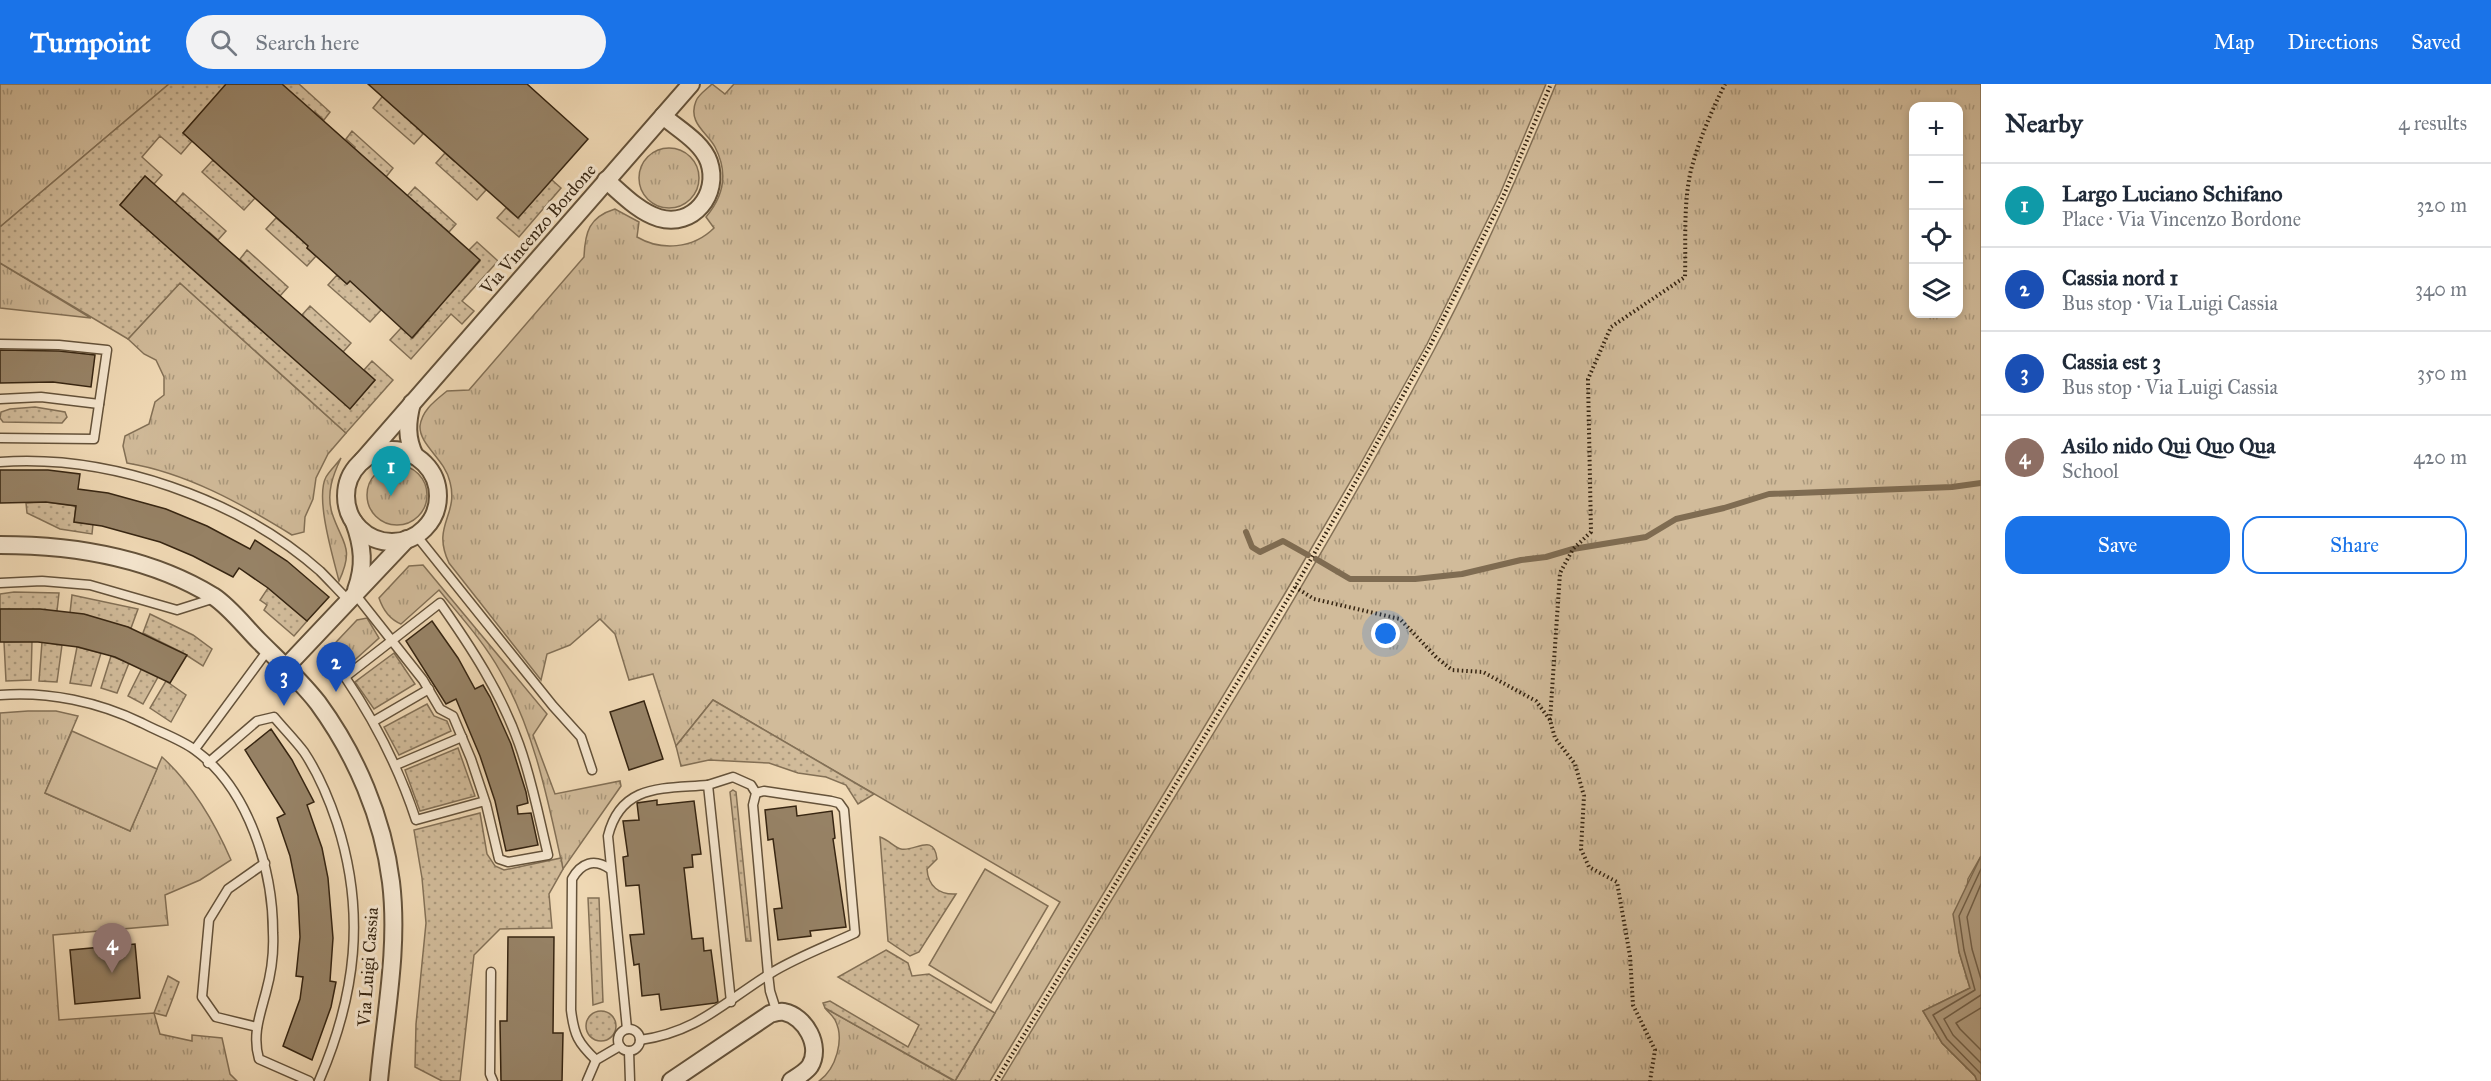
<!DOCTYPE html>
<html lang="en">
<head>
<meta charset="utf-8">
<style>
  body { margin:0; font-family:"IM FELL Great Primer",serif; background:#f2f2f3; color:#1f2937 }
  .controls { position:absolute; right:18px; top:18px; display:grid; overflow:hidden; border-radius:12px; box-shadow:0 3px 9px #0003 }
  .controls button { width:54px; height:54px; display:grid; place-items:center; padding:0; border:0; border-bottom:2px solid #e0e1e3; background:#fff; color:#1f2937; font:30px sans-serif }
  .you { position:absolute; left:1386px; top:550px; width:21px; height:21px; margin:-15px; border:4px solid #fff; border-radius:50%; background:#1a73e8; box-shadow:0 0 0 9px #1a73e833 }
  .badge { display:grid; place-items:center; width:39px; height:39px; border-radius:50%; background:#1a73e8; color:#fff; font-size:20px; font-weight:700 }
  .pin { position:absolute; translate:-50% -50px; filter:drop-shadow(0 2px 3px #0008) }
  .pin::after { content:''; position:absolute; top:32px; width:21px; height:18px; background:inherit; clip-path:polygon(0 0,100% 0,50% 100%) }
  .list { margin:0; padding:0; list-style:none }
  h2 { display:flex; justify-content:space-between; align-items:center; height:78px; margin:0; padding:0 24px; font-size:26px }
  h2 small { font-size:20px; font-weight:400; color:#747a83 }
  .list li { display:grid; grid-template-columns:39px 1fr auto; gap:18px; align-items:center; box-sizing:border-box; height:84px; padding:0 24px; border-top:2px solid #e0e1e3 }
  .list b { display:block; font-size:22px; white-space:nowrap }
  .list p { margin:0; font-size:20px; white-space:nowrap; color:#747a83 }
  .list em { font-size:20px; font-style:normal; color:#747a83 }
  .actions { display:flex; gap:12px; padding:18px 24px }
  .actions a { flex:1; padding:14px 0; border:2px solid #1a73e8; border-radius:18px; text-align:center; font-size:21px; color:#1a73e8 }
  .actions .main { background:#1a73e8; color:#fff }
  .icon { flex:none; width:33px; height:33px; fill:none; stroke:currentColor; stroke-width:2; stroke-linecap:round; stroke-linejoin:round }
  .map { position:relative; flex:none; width:1981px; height:997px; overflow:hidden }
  header { display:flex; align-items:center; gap:36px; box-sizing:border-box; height:84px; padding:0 30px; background:#1a73e8; color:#fff }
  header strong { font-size:28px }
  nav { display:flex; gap:33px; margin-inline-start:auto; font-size:21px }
  .search { width:420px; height:54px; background:#f2f2f3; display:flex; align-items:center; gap:15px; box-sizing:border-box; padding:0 21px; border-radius:33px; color:#747a83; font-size:22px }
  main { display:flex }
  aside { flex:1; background:#fff }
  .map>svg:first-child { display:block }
</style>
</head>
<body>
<header>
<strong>Turnpoint</strong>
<div class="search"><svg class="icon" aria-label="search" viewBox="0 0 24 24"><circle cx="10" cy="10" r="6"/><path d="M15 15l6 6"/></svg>Search here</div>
<nav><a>Map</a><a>Directions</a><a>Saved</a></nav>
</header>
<main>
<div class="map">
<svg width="1981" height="997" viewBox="0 0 1981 997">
  <defs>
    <pattern id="grass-tufts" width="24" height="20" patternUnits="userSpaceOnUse" patternTransform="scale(1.5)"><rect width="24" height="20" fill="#d1bb9a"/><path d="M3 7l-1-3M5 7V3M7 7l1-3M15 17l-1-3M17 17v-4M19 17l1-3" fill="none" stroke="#aa987c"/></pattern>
    <pattern id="garden-dots" width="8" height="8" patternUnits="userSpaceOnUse" patternTransform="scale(1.5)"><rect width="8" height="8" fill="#d1bb9a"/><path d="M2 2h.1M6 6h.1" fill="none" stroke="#aa987c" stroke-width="1.8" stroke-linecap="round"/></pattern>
  </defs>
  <rect width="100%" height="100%" fill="#f1dab6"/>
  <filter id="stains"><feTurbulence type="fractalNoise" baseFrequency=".00333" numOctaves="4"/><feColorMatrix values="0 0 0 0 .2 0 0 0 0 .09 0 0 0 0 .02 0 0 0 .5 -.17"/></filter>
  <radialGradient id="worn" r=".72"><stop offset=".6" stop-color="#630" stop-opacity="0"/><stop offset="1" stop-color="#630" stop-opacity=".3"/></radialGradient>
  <!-- grass -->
  <g fill="url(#grass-tufts)" stroke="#837056" stroke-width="1.5" fill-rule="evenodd">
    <path d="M0,0h169l-169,143z"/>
    <path d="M712,0l13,10 9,-10h812l-46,110 -73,150 -71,128 -72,123 -294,486h-35l105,-179 -347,-202 -37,46 -23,-72 -24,6 -14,-46 -15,-15 -30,26 -23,9 -6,26 -92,-117c-18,-38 10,-47 1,-81 -5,-23 -31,-37 -30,-56 2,-16 15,-25 27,-35l22,-1 115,-133c1,-25 5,-40 31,-48l24,13 -2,15c24,14 56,12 77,-9l-8,-11c18,-21 22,-45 9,-70 -7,-14 -28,-24 -19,-46 2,-6 11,-12 16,-17z"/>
    <path d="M1556,0h425v772l-13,23 -9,73 11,36 -47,23 19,32 33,33 2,5h-976c146,-242 301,-482 433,-731 46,-86 85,-176 122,-266zM1914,22h44v208h-44z"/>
    <circle cx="669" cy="94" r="30"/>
    <path d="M0,179l91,55 -91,-10z"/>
    <path d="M180,199l166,150 -18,21 -12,24 -3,21 -8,18 -1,15 -12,3c-50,-31 -105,-62 -165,-72l-4,-17 2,-10 24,-12 6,-22 9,-7v-18l-8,-17 -12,-6 -16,-15z"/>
    <path d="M341,374c-8,17 -15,35 -9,55 10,31 23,33 7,68 -6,-24 -24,-83 -13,-104 4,-7 11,-13 15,-19z"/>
    <circle cx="397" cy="411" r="30"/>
    <path d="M423,481l124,149 -14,21 22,59 65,-13 1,5 -58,83c-15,-68 -28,-137 -63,-198 -16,-29 -40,-55 -61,-81l-38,34c-12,-5 -18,-14 -22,-26l30,-32z"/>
    <path d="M367,534l12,20 -43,39 -15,-19 36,-38z"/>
    <path d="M28,627h28l22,5 -33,77 85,38 32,-74c31,28 52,64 69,103l-31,20 -35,15 3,30 -115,10 6,85 95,-7 6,21 32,7v-6l30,3 8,36 7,7h-237v-368z"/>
    <path d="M825,924l129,73h-135c17,-12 26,-42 16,-61 -2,-4 -7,-8 -10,-12z"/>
  </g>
  <!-- garden -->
  <g fill="url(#garden-dots)" stroke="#837056" stroke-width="1.5">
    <path d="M169,0h130l31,28 -6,8 -9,-8 -25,28 40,36 25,-29 -9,-8 6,-8 41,37 -7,9 21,19 8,-9 41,37 -7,8 -9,-7 -6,45 21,19 25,-28 -11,-11 8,-8 21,19 -36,40 12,10 -12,13 -11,-10 -40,45 -21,-19 11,-12 12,10 24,-29 -64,-7 8,8 -11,12 -42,-37 9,-10 10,9 25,-29 -40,-36 -25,29 9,8 -9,10 -41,-37 10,-11 10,8 -16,-64 -24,28 9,8 -11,12 -42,-38 11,-12 10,9 -15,-64 -25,28 9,8 -11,13 -21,-18 -18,21 20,18 -8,9 -9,-8 -25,29 41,35 14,-37 8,-10 43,38 -8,9 -9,-8 -26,29 41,35 25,-28 -9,-9 7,-9 41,37 -8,9 -9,-8 -25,28 66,8 -10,-9 8,-9 41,37 -8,9 7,56 25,-28 -11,-10 8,-9 21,19 -47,53 -166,-150 -52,56 -128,-76v-36z"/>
    <path d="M444,0l117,104 -42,49 -22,-19 9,-10 12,10 25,-29 -65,-7 8,8 -9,10 -41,-37 9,-10 10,9 -40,-37 8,9 -9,10 -41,-36 9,-11z"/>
    <path d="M35,323l30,5 2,5 -5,6 -59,-1 -3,-4 1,-6 9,-3z"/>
    <path d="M46,418l30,4 -2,16 19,2 -1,10 -32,-5 -33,-16 -1,-10z"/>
    <path d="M268,504l39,33 -13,15 -30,-26 3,-5 -7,-5z"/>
    <path d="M14,508l45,1 -2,18 -57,-2v-15z"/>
    <path d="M72,511l66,14 -7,19 -61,-15z"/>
    <path d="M150,530l43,21 19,14 -9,17 -20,-13 -40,-20z"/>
    <path d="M32,557l-1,39 -25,1 -2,-39z"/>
    <path d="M42,558l20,3 -5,37 -18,-1z"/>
    <path d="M77,563l24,6 -10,33 -21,-3z"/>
    <path d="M394,569l21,31 -41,25 -19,-27z"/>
    <path d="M111,572l18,7 -12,30 -16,-5z"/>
    <path d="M142,584l16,9 -15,27 -15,-8z"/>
    <path d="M166,597l20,14 -15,27 -21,-14z"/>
    <path d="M713,616l161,94 -16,10 -12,-19 -20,-8 -28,-4 -29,-10 -60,-3 -28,6 -5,-20z"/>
    <path d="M427,620l7,12 13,5 4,10 -52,24 -15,-28z"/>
    <path d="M458,664l17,48 -55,15 -15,-41z"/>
    <path d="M733,706l3,2 15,149h-5l-16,-149z"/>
    <path d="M480,729l7,41 8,12 9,4 57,-12 2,11 -14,25 3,34 -52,1 -26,26 -14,126h-18l-27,-14 1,-43 10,-101 -4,-45 -8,-48z"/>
    <path d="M880,753c9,3 15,11 21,12 14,3 33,-17 36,10l-10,10c1,17 12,26 29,25l-37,58 -9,4 -22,-15z"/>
    <path d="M588,814h11l4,104 -10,3z"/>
    <path d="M886,866l22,13 4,13 17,-2 66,39 -40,68 -130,-73 -2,-5 7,-2 78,46 11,-22 -81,-48z"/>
    <path d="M168,892l11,6 -13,34 -12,-3z"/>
    <circle cx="601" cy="942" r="15"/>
  </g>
  <!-- pitch -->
  <g fill="#d1bb9a" stroke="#837056" stroke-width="1.5">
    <path d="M72,647l85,38 -27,62 -85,-38z"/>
    <path d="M985,785l63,37 -57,97 -62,-38z"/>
  </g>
  <!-- water -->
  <path fill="#b19c7e" stroke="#7f6c52" stroke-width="1.5" d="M1981,772v225h-4l-2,-5 -33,-33 -19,-32 47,-23 -11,-36 -6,-38z"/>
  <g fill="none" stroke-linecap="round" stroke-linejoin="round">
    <!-- shore -->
    <g stroke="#736048" stroke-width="1.5">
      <path d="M1981,785l-22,47 5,34 11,40 -42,25 14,24 34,35"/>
      <path d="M1981,800l-14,33 5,32 9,30"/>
      <path d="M1981,911l-37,24 9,16 28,28"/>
      <path d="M1981,924l-25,15 4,6 21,21"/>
    </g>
    <!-- stream -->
    <g stroke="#7f6c52" stroke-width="6">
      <path d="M1246,448l6,15 8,5 23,-11 25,14"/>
      <path d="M1316,475l34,20h65l47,-5 59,-14 25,-3 27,-8 73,-12 30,-18 48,-11 45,-14 183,-7 29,-4"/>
    </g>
  </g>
  <!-- building -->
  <g fill="#978367" stroke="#352411" stroke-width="1.5">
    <path d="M226,0h56l198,176 -68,78 -62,-57 -3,3 -40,-36 1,-2 -125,-113z"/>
    <path d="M368,0h159l61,55 -70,79z"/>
    <path d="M145,92l230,204 -25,29 -230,-204z"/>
    <path d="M0,266l59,1 36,4 -4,32 -38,-5 -53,1z"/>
    <path d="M0,386h48l32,4 -2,15 30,4 58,16 41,17 43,23 5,-9 32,21 42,36 -22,24 -39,-33 -29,-20 -6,9 -40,-21 -33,-14 -58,-16 -28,-4 2,-16 -30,-4 -46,1z"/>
    <path d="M0,525h40l44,5 44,13 59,28 -17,28 -55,-26 -37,-10 -40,-5h-38z"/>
    <path d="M432,537l26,37 17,31 8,-4 7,12 21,47 15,48 2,11 -11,3 1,8 13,-1 7,32 -32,6 -11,-50 -15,-45 -24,-57 -10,5 -40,-63z"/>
    <path d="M644,617l19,58 -34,11 -19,-58z"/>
    <path d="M271,645l21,31 22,42 -7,3 15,43 6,30 5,60 -3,43 6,1 -5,25 -19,53 -29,-14 17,-47 3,-22 -7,-1 4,-39 -2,-41 -8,-40 -13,-38 8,-4 -40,-64z"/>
    <path d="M657,716v5l37,-4 7,53 -9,1 1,12 -9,1 8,71 11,-1 1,13 7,-1 7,52 -3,1 -54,7 -2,-16 -17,2 -3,-32 -5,1 -4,-30 14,-1 -5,-49 -13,1 -3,-29 5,-1 -5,-35 16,-1 -2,-17z"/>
    <path d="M796,722l1,10 35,-5 3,27 -2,1 13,88 -36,4 1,5 -33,4 -4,-31 8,-1 -9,-69 -5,1 -3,-30z"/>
    <path d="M508,853h46l-1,96h10l-1,48h-61l-1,-60h7z"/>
    <path d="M135,860l5,54 -65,6 -5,-54z"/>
  </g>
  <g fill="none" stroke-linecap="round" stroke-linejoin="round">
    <!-- lane casing -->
    <g stroke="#64523a" stroke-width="11">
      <g id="lane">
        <path d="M0,260l59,1 48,5 -13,89 -94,-1"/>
        <path d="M0,315l41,-2 58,7"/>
        <path d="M0,378c109,-8 239,37 320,109 10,10 19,20 29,30"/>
        <path d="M416,451l137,171 28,31 11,33"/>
        <path d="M0,499l42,-2 48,4 87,25 38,-12"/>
        <path d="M355,510l68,86 17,29 13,7 18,43 15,45 13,55 9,3 40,-7c-9,-37 -16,-75 -29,-111 -18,-51 -48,-97 -79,-141l-95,74c31,46 54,91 71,143l69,-19"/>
        <path d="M0,611c48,-4 99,7 142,28 17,9 38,16 53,27 54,39 78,120 78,183 1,20 -2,41 -7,59 -6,23 -14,43 -7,67l50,22"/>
        <path d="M374,637l55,-32"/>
        <path d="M195,665l73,-99"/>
        <path d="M208,679l49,-42 17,-4c10,12 21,23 30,35 14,21 25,47 33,71 29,90 19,172 -18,258"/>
        <path d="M396,681l66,-28"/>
        <path d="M708,701l25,-8 18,8 5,8 -3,12 15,169 2,17 7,22"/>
        <path d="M491,888l-1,102 3,7"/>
        <path d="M257,943l-41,-10 -14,-20 7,-77 19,-31 37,-26"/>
        <path d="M627,945l-19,-193c13,-53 56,-47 100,-51l23,217"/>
        <circle cx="629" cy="956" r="11"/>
        <path d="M640,956c58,-8 84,-38 131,-67 26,-16 56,-27 84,-40l-11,-123 -5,-7 -8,-2 -67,-10 -8,2"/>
        <path d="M629,967l1,30"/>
        <path d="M596,976c-18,-17 -22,-25 -25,-50l1,-131c9,-16 22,-21 38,-10"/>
        <path d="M587,997l9,-21 24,-14"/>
      </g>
    </g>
    <!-- street casing -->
    <g stroke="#64523a" stroke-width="20">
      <g id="street">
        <path d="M606,96c16,14 33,32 53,38 34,10 61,-24 50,-56 -7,-20 -31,-33 -46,-46"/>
        <path d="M412,319c-5,19 -6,35 3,53"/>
        <circle cx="392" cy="412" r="46"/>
        <path d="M362,377l329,-377"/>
        <path d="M354,438c9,24 11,44 2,68"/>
        <path d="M0,461c74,0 149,12 213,51 17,11 32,31 46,45 20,20 41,39 59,62 38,52 65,115 73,179 8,66 -6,134 -12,199"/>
        <path d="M286,583l121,-128"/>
        <path d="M671,997l99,-67c4,-1 10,-3 14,-2 21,4 38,34 26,54 -4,6 -13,11 -19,15"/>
      </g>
    </g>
    <!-- path -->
    <g stroke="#352411" stroke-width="4" stroke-dasharray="1.5 3" stroke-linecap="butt">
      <path d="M1295,503l19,12 86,20 37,39 15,12 31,2 53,29 14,19 5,18 20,26 9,32 -3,53 8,18 28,15 13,74 3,49 22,45 -5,31"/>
      <path d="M1550,636l10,-147 13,-24 18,-17 -3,-153 23,-52 74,-50c1,-34 -2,-73 6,-107 8,-30 20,-58 34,-86"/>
      <path d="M996,997l299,-494 65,-113 70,-128 73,-149 48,-113"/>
    </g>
    <!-- lane -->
    <use href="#lane" stroke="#f6e7d0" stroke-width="8"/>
    <!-- street -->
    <use href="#street" stroke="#f6e7d0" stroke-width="16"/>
  </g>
  <g text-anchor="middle" stroke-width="6" stroke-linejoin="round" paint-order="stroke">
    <!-- street labels -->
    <g font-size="18" fill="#352411" stroke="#f6e7d0">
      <text transform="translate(538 145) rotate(-49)" y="6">Via Vincenzo Bordone</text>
      <text transform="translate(368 883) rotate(-86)" y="6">Via Luigi Cassia</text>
    </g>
  </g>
  <rect width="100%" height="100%" filter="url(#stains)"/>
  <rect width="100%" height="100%" fill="url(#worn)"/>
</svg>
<div class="controls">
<button>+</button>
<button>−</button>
<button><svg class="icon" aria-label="locate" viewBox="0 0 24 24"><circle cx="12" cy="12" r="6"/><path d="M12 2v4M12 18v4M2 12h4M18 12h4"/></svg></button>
<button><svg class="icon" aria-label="layers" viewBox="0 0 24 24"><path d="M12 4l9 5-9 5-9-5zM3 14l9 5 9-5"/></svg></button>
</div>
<div class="you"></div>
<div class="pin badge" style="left:391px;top:412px;background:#0f9aa8">1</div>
<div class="pin badge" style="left:336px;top:608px;background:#1a4fb4">2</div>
<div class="pin badge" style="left:284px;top:622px;background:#1a4fb4">3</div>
<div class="pin badge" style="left:112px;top:889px;background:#8d6e63">4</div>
</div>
<aside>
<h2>Nearby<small>4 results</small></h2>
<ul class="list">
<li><span class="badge" style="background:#0f9aa8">1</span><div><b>Largo Luciano Schifano</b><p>Place · Via Vincenzo Bordone</p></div><em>320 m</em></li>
<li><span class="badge" style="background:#1a4fb4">2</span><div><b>Cassia nord 1</b><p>Bus stop · Via Luigi Cassia</p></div><em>340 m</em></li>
<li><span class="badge" style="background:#1a4fb4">3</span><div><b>Cassia est 3</b><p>Bus stop · Via Luigi Cassia</p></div><em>350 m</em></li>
<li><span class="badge" style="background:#8d6e63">4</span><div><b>Asilo nido Qui Quo Qua</b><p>School</p></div><em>420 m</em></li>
</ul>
<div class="actions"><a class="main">Save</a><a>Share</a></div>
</aside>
</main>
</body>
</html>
